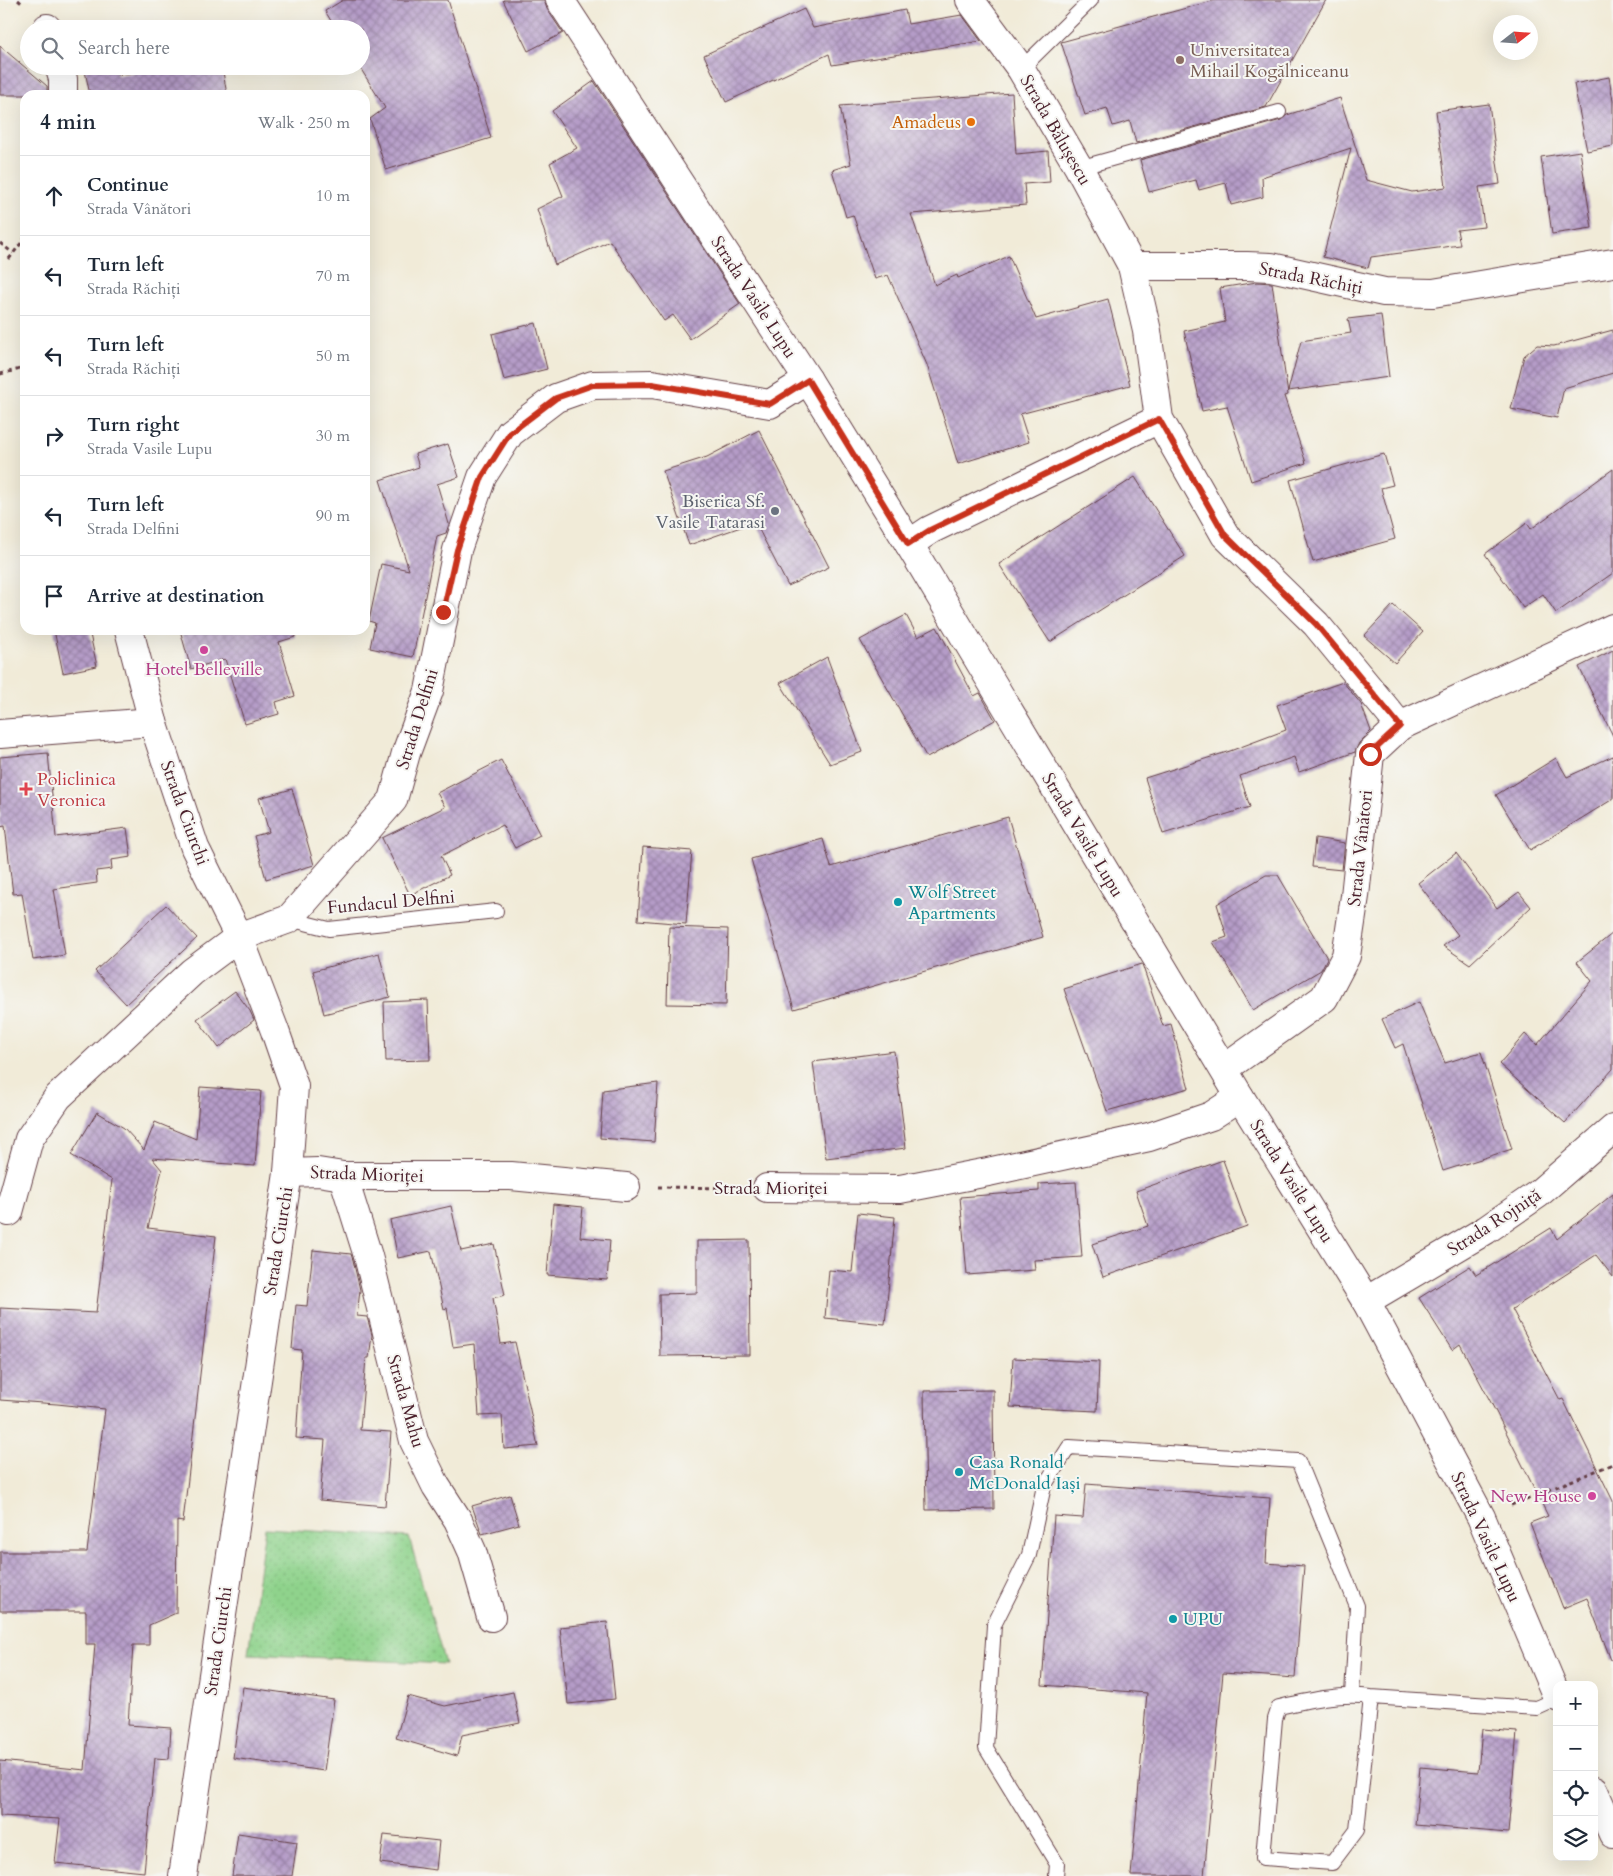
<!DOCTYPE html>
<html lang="en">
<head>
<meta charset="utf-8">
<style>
  body { margin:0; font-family:Cardo,serif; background:#f2f2f3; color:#1f2937 }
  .controls { position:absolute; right:15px; bottom:15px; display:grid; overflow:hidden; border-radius:10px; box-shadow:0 5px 20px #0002 }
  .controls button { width:45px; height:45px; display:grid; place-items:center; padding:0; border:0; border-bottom:1px solid #e0e1e3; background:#fff; color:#1f2937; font:25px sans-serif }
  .compass { position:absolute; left:1493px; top:15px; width:45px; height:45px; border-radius:50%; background:#fff; box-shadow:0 5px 20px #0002; rotate:73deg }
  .stop { position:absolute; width:15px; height:15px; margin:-11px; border:4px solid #c8321e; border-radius:50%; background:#fff }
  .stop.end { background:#c8321e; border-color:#fff; box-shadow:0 1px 5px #0008 }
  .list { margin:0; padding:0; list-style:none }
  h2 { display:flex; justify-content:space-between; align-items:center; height:65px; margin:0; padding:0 20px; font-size:21px }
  h2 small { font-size:16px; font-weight:400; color:#747a83 }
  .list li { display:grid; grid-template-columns:32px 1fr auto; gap:15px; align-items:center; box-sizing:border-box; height:80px; padding:0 20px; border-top:1px solid #e0e1e3 }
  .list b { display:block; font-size:19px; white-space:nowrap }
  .list p { margin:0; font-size:16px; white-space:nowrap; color:#747a83 }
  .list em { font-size:16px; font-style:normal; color:#747a83 }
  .icon { flex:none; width:28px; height:28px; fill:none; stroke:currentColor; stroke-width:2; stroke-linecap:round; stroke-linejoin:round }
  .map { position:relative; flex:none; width:1613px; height:1876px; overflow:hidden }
  .search { position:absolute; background:#fff; box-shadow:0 5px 20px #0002; left:20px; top:20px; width:350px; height:55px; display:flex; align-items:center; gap:12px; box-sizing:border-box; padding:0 18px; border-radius:28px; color:#747a83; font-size:19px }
  .panel { position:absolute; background:#fff; box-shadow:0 5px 20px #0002; left:20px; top:90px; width:350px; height:545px; border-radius:15px }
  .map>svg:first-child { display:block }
</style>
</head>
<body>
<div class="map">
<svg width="1613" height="1876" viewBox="0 0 1613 1876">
  <defs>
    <pattern id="grass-dots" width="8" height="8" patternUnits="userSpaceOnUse" patternTransform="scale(1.25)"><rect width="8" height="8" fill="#8fd38c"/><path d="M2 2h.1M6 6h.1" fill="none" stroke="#7db579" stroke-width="1.8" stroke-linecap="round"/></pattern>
    <pattern id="building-cross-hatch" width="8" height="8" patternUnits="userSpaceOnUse" patternTransform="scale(1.25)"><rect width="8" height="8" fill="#b59cc8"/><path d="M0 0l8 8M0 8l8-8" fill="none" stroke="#957fa3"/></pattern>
  </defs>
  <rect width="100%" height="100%" fill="#f6f6f2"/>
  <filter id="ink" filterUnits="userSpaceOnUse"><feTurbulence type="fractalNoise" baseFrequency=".02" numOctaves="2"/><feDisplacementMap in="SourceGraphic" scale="10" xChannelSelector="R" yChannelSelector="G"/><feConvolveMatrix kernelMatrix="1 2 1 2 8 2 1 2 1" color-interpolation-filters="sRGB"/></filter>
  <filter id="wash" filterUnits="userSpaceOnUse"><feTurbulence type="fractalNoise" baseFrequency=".0096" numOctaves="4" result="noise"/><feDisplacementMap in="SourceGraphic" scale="20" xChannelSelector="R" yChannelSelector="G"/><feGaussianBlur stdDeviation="1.12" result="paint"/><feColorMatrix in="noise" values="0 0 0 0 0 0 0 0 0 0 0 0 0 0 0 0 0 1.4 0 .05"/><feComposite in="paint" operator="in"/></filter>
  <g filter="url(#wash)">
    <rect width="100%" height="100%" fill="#f1ebd8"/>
    <!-- grass -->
    <path fill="url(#grass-dots)" stroke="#6c795c" d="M265,1528l144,9 36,127 -197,-10z"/>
    <g id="blocks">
      <!-- building -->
      <g fill="url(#building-cross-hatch)">
        <path d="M343,0h105l43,138 -105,32 -16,-51 15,-11 -26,-42h2v-37h-25l-11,-18z"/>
        <path d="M503,0h41l3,9 16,24 -35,18z"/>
        <path d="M1216,0h110l-60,107 -130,36 -6,-22 -17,5 -6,-18 -22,7 -24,-73z"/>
        <path d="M804,9l9,19 92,-18 3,14 54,-9 19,26 -149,24 -3,-11 -103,48 -22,-47z"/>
        <path d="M0,46l47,40v9h-47z"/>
        <path d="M84,66h32l1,9 60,-9h45l5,29h-137z"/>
        <path d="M1609,77l4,24v45l-26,5 -13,-67z"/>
        <path d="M594,81l146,223 -50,35 -17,-24 -9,6 -54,-80 -55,24 -18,-56 26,-13 -13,-33 27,-15 -25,-37z"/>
        <path d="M1012,93l4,61 32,-3 2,31 -26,2 2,21 -115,9 24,71 22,-10 1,3 51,-22 27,63 72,-20 22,86 -110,29 9,28 -71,22 -31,-99 -39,-90 -13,4 -22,-64 -7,2 -14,-47 19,-6 -11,-58z"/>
        <path d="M1340,98l26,82 46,12 34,-5 -10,-76 53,-7 11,80 -21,3 5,40 -27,3 3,15 -89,12 -3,11 -45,-11 28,-109 -89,29 1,20 -32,8 -5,-22 -27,7 -3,-10 -47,12 -9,-32 141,-40 6,-5z"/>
        <path d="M1580,151l12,77 -40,6 -11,-77z"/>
        <path d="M1257,282l15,1 16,112 -4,1 22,67 -55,18 -24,-75 -25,5 -18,-80 41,-9 -5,-34z"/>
        <path d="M1381,315l8,62 -101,14 13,-50 50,-8 -3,-14z"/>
        <path d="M536,323l11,46 -43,11 -12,-46z"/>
        <path d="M1613,330v43l-49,15 -7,30 -46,-9 13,-53 13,-11 17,1z"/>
        <path d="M759,430l70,137 -41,19 -33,-64 -66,23 -26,-74 44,-14z"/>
        <path d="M448,444l11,33 -22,7 12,40 -3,9 -9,3 -24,121 -43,-9 5,-25 -6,-2 12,-57 28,6 -29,-90 39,-13 -4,-13z"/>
        <path d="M1384,454l9,31 -12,3 14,51 -82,23 -23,-82z"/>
        <path d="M1613,469v104l-57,40 -13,-19 -20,14 -38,-54 42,-31 4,6z"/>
        <path d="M1135,477l50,79 -135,86 -51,-78z"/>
        <path d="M1393,605l30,27 -28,31 -31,-27z"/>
        <path d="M906,615l12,22 19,-10 37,69 6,-3 15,27 -68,38 -67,-118z"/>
        <path d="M54,630h35l8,36 -34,7z"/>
        <path d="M180,630h114l1,7 -16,5 16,54 -19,6 3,12 -34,10 -20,-65 -34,10z"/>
        <path d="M1613,650v86l-34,-69z"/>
        <path d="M827,657l35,95 -32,12 -50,-81z"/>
        <path d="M1343,682l18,22 10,27 -12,12 -4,9 -56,20 -5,-15 -54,19 10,31 -87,27 -18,-56 85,-27 56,-21 -9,-25z"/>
        <path d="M48,753l8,84 71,-9 4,29 -20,3 1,9 -16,2 1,12 -43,6 11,66 -32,5 -11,-67 -9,1 -8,-68 -5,1v-70z"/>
        <path d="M1613,756v43l-83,51 -34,-55 60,-37 11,19z"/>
        <path d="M501,760l39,75 -25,13 -13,-23 -61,31 9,19 -40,20 -28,-57 63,-31 -8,-14z"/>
        <path d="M292,789l22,76 -48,14 -12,-43 15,-4 -10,-34z"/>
        <path d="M1008,817l35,120 -249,72 -43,-150 72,-20 8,28z"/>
        <path d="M1315,838l30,5 -3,27 -30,-3z"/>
        <path d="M643,847l49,4 -6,73 -48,-4z"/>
        <path d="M1456,853l41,55 22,-16 12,15 -61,57 -27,-18 15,-11 -40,-52z"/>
        <path d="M1266,875h12l49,83 -6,12 -68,40 -40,-68 14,-5 -10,-33z"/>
        <path d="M166,905l31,33 -71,66 -31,-33z"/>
        <path d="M669,927l59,2 -2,76 -59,-1z"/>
        <path d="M1613,933v136l-48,54 -66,-59 26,-30 12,11 55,-64 -15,-19z"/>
        <path d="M379,953l11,44 -66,17 -11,-43z"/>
        <path d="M1142,964l21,62 8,-2 18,64 -82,23 -43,-122z"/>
        <path d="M235,991l15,20 4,9 -35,28 -22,-29z"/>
        <path d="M428,1000l2,60 -44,1 -2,-59z"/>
        <path d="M1419,1002l26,61 36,-11 31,97 -69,22 -40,-127 -8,4 -13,-29z"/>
        <path d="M894,1051l12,97 -80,10 -13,-96z"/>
        <path d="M658,1083l-4,59 -54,-4 3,-48z"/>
        <path d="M200,1087l61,4 -6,75 -103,-8 10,12 -14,58 68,8 -33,286 -6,-1 -1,92 -27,12v20h-16l-5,80 43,3 -2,31 -14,-1 -11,114 -89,-9 5,-44 -60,-3v-55l85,9 10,-126h-9v-33h-86v-59h87l18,-143 -48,-5 -57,-4v-92l96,5 16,-133 -41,-25 26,-43 27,16 20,22 11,-28 41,17z"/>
        <path d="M1223,1160l24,66 -144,51 -11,-33 56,-18 -12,-35z"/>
        <path d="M1076,1182l6,75 -48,3 1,10 -68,5 -7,-78 79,-6v-7z"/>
        <path d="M1613,1194v83l-17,-22 -84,54 48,91 3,-1 50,102v159h-2l-24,-62 -24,10 -33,-85 18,-7 -51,-102 -37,-70 -8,6 -33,-52 51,-32 6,9 75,-47 6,11z"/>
        <path d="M553,1204l30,3 -3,30 30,3 -3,40 -60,-5z"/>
        <path d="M451,1206l10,45 33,-7 11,51 -12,3 8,46 14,-2 23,104 -34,3 -2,-34 -23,1 -5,-72 -21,3 -6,-39 -3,1 -13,-58 -33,7 -8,-38z"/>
        <path d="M858,1213l37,4 -10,107 -60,-6 4,-48 23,2z"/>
        <path d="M749,1240l1,115 -90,1 -1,-62 38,-1v-52z"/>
        <path d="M313,1250l38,4 2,6 7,30 -3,26 10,1 5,18 -3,23h-3l-6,72 31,2 -6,74 -65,-6 5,-60 -29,-2 6,-88 -10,-1 4,-44 11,1z"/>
        <path d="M1013,1358l86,4 -2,49 -87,-4z"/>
        <path d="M993,1390l1,119 -68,1 -2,-119z"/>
        <path d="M1086,1484l184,14 -4,65 38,3 -9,112 -72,-5 -19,203h-73l16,-183 -105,-8 12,-169 29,2z"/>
        <path d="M510,1495l9,29 -37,10 -10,-28z"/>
        <path d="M607,1622l8,77 -47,5 -8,-77z"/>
        <path d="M243,1687l91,13 -10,71 -91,-13z"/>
        <path d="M513,1692l7,31 -58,12 -5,21 -61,-18 12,-42 37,10z"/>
        <path d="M1482,1729l35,3 -9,101 -93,-8 5,-58 58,5z"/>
        <path d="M238,1833l59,9 -5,34h-60z"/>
        <path d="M384,1835l55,6 -3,29 -56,-7z"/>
      </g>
    </g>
  </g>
  <g filter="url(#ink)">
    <use href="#blocks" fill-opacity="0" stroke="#633e45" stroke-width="1"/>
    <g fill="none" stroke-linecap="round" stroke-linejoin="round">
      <!-- service casing -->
      <g stroke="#633e45" stroke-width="16">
        <g id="service">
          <path d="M1021,69l70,-69"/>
          <path d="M1079,168l200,-56"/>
          <path d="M289,919l40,10 167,-18"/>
          <path d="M1371,1697l-14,133 -25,33 -69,-5 12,-139 4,-12c31,-7 60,-14 92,-10l166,11 20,-9"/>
          <path d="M1056,1876l1,-12 -71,-116 8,-123 35,-70 15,-69 25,-39 229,14 59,145 -5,89"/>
        </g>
      </g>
      <!-- minor casing -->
      <g stroke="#633e45" stroke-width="30">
        <g id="minor">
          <path d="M970,0l51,69 58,99 53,98 15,65 12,88 66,116 91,89 84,102"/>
          <path d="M47,28v1"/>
          <path d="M59,66l4,13v16"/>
          <path d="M1132,266h115l24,1 113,25 49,1 180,-30"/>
          <path d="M909,544l21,-14 229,-111"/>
          <path d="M129,630l24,92 42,126 44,89 36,94 19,55 -6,87 -105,703"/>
          <path d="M0,734l153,-12"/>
          <path d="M1224,1069l100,-71 22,-42 9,-60 15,-142 30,-28 213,-98"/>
          <path d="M288,1173l30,-1 25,4h168l115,11"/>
          <path d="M343,1176l25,80 46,185 22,45 22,34 14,31 19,66"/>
          <path d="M767,1188l133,1 88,-17 161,-35 62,-21 29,-19"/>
          <path d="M9,1212l20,-73 29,-42 134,-125 47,-35 50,-18 104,-119 13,-47 23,-62 28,-141 25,-73 28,-44 46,-35 37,-13 59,-1 118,20 38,-24"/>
          <path d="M1366,1301l120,-71 52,-36 75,-65"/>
        </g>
      </g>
      <!-- secondary casing -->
      <g stroke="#633e45" stroke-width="30">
        <g id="secondary">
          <path d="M560,0l248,380 101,164 331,553 126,204 115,216 76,180"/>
          <path d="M1594,1791l19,43"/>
        </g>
      </g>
      <!-- path -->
      <g stroke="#633e45" stroke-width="3" stroke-dasharray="4 4" stroke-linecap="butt">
        <path d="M18,0l6,5"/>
        <path d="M0,243l13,10"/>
        <path d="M9,259l16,-21"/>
        <path d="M0,374l25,-6"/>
        <path d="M658,1187l76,1"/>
        <path d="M1511,1505l102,-41"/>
      </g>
      <!-- service -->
      <use href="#service" stroke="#fff" stroke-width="14"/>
      <!-- minor -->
      <use href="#minor" stroke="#fff" stroke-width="28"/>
      <!-- secondary -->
      <use href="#secondary" stroke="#fff" stroke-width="28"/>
    </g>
  </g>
  <g fill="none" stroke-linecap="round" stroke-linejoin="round" filter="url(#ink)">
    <!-- route -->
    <path stroke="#c8321e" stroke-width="6" d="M443,612l14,-62 25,-73 28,-44 46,-35 37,-13 59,-1 118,20 38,-24 100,164 22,-14 229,-111 66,116 91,89 84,102 -30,28"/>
  </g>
  <!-- markers -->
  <circle fill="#8d6e63" stroke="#f6f6f2" stroke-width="2" cx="1180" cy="60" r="5"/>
  <circle fill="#e8710a" stroke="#f6f6f2" stroke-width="2" cx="971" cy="122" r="5"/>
  <circle fill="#6b7280" stroke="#f6f6f2" stroke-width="2" cx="775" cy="511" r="5"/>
  <g fill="#d1479c" stroke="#f6f6f2" stroke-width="2">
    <circle cx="204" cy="650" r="5"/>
    <circle cx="1592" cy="1496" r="5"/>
  </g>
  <path fill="#e0444e" stroke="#f6f6f2" stroke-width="2" d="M23.5 781.5h5v5h5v5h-5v5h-5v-5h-5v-5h5z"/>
  <g fill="#0f9aa8" stroke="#f6f6f2" stroke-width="2">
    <circle cx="898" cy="902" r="5"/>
    <circle cx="959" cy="1472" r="5"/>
    <circle cx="1173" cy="1619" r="5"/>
  </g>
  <g text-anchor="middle" stroke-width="4" stroke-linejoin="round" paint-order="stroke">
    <!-- education labels -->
    <g font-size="18" fill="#785e54" stroke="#f6f6f2" text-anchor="start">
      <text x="1190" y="56">Universitatea<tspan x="1190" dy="21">Mihail Kogălniceanu</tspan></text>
    </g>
    <!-- food labels -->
    <g font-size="18" fill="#c56008" stroke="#f6f6f2" text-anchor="end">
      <text x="961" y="128">Amadeus</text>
    </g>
    <!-- street labels -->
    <g font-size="18" fill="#4a1f2b" stroke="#f6f6f2">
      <text transform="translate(1056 130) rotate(60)" y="6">Strada Bălușescu</text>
      <text transform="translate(1311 278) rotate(11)" y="6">Strada Răchiți</text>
      <text transform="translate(754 297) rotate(57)" y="6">Strada Vasile Lupu</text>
      <text transform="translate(417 719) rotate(-73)" y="6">Strada Delfini</text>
      <text transform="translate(185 813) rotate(70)" y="6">Strada Ciurchi</text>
      <text transform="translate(1083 835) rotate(59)" y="6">Strada Vasile Lupu</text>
      <text transform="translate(1360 848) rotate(-84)" y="6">Strada Vânători</text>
      <text transform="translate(391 902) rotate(-5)" y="6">Fundacul Delfini</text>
      <text transform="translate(367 1174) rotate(2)" y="6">Strada Mioriței</text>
      <text transform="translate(1292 1181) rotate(58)" y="6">Strada Vasile Lupu</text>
      <text x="771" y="1194">Strada Mioriței</text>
      <text transform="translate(1494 1222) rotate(-33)" y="6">Strada Rojniță</text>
      <text transform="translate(278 1241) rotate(-81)" y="6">Strada Ciurchi</text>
      <text transform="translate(406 1401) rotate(74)" y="6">Strada Mahu</text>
      <text transform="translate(1486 1537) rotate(65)" y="6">Strada Vasile Lupu</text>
      <text transform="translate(218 1641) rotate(-82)" y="6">Strada Ciurchi</text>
    </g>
    <!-- worship labels -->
    <g font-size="18" fill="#5b616d" stroke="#f6f6f2" text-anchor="end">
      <text x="765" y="507">Biserica Sf.<tspan x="765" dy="21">Vasile Tatarasi</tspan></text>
    </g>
    <!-- hotel labels -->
    <g font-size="18" fill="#b23c85" stroke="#f6f6f2">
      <text x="204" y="675">Hotel Belleville</text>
      <text x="1582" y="1502" text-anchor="end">New House</text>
    </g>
    <!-- health labels -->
    <g font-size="18" fill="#be3a42" stroke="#f6f6f2" text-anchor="start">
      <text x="37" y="785">Policlinica<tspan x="37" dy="21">Veronica</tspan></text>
    </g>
    <!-- culture labels -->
    <g font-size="18" fill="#0d838f" stroke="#f6f6f2" text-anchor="start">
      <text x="908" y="898">Wolf Street<tspan x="908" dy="21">Apartments</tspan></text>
      <text x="969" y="1468">Casa Ronald<tspan x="969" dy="21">McDonald Iași</tspan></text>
      <text x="1183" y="1625">UPU</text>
    </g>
  </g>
</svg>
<div class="controls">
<button>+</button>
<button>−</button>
<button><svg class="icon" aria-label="locate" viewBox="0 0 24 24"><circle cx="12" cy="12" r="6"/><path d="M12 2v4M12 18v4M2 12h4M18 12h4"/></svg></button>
<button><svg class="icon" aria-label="layers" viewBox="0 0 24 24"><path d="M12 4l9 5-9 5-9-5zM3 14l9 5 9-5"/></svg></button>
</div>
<svg class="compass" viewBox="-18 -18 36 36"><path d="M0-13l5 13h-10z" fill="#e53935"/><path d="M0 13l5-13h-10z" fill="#747a83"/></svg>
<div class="stop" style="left:1370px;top:754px"></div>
<div class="stop end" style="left:443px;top:612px"></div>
<div class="search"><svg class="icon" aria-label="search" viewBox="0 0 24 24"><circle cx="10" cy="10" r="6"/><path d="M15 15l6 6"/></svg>Search here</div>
<section class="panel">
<h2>4 min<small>Walk · 250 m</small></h2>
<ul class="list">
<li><svg class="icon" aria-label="ahead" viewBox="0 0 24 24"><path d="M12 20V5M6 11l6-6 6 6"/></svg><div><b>Continue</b><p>Strada Vânători</p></div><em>10 m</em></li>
<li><svg class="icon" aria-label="left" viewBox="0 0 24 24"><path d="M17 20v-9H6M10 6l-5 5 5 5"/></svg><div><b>Turn left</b><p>Strada Răchiți</p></div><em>70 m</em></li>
<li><svg class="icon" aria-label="left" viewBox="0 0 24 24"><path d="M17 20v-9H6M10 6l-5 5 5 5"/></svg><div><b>Turn left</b><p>Strada Răchiți</p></div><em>50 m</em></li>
<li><svg class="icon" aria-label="right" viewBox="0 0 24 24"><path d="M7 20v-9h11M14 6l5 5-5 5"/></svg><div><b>Turn right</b><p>Strada Vasile Lupu</p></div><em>30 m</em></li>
<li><svg class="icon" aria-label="left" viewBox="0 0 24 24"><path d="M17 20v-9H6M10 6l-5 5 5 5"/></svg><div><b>Turn left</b><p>Strada Delfini</p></div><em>90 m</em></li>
<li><svg class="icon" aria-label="arrive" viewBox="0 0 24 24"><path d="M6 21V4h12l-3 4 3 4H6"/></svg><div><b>Arrive at destination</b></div></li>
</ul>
</section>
</div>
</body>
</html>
